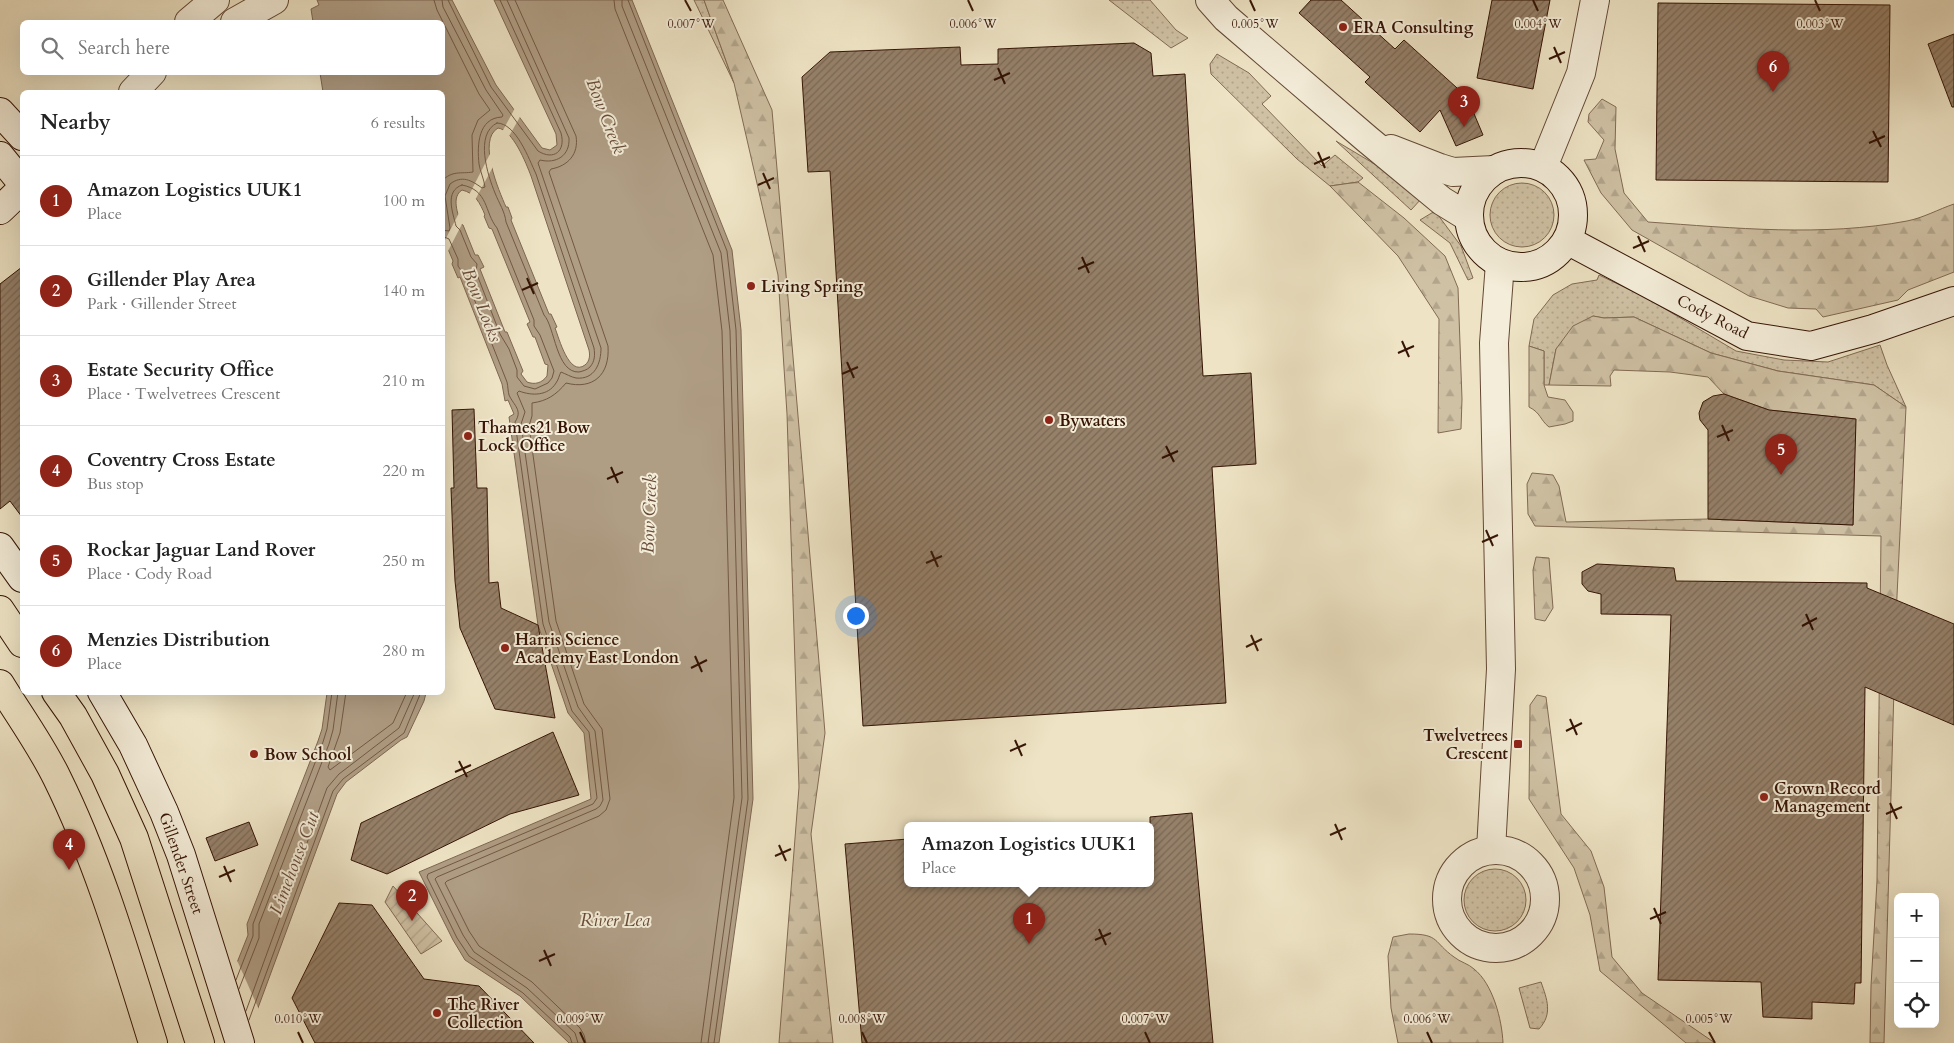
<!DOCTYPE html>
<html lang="en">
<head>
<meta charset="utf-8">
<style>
  body { margin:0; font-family:Cardo,serif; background:#f2f2f2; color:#222 }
  .controls { position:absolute; right:15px; bottom:15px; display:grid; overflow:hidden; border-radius:8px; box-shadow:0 5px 20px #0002 }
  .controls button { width:45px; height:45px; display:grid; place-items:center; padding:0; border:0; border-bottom:1px solid #e0e0e0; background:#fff; color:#222; font:25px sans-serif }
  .you { position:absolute; left:855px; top:615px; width:18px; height:18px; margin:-12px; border:4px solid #fff; border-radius:50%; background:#1a73e8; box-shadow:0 0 0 8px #1a73e833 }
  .badge { display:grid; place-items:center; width:32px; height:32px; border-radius:50%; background:#8f2418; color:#fff; font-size:16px; font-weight:700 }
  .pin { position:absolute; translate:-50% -41px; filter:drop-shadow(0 1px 2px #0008) }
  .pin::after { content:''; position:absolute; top:26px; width:18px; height:15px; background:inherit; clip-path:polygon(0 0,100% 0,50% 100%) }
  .popup { position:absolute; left:904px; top:822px; width:250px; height:65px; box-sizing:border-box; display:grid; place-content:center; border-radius:8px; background:#fff; filter:drop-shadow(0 1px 4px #0005); font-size:16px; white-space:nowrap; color:#767676 }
  .popup b { font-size:19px; color:#222 }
  .popup::after { content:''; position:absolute; left:50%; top:100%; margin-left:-10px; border:10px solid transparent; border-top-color:#fff }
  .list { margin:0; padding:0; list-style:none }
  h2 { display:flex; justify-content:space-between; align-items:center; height:65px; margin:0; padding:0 20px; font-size:21px }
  h2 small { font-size:16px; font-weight:400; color:#767676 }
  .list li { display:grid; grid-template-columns:32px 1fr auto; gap:15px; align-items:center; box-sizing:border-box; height:90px; padding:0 20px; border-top:1px solid #e0e0e0 }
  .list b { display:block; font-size:19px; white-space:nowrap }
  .list p { margin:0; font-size:16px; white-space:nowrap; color:#767676 }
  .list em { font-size:16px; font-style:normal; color:#767676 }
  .icon { flex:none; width:28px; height:28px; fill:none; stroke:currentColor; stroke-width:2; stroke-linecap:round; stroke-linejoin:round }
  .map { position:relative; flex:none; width:1954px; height:1043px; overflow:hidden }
  .search { position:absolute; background:#fff; box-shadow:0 5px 20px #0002; left:20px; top:20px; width:425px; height:55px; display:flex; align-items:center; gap:12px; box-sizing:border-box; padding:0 18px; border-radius:8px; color:#767676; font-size:19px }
  .panel { position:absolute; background:#fff; box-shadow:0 5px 20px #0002; left:20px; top:90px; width:425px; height:605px; border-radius:8px }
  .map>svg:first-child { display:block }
</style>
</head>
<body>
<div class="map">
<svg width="1954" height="1043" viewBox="0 0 1954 1043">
  <defs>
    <pattern id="grass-dots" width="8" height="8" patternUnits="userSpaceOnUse" patternTransform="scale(1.25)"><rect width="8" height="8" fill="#cfc1a4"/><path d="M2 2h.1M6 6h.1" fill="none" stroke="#b2a58c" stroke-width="1.8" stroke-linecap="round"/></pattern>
    <pattern id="forest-firs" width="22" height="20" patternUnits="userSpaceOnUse" patternTransform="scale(1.25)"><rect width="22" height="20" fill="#cfc1a4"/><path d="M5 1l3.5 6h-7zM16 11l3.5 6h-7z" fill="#b2a58c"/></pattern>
    <pattern id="garden-furrows" width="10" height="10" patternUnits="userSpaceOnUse" patternTransform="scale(1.25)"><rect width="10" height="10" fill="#cfc1a4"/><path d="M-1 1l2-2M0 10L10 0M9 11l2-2" fill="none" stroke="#b2a58c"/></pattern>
    <pattern id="building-hatch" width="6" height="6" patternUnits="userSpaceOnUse" patternTransform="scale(1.25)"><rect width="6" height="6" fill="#958069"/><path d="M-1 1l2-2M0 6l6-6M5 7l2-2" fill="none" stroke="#7a6854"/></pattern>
  </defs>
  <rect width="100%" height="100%" fill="#eee4c5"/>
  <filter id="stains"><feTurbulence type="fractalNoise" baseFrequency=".004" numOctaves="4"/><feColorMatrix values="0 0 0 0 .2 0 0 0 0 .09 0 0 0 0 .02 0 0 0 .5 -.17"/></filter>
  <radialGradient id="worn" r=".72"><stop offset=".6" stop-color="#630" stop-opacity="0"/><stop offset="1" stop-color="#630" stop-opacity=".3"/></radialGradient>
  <!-- grass -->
  <g fill="url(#grass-dots)" stroke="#826a54">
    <path d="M694,0h10l30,83z"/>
    <path d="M1109,0h41l26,30 12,8 -17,10z"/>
    <path d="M1217,54l32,19 22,23 -9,8 60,62 13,-11 28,23 -5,4 -28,4 -33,-27 -86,-85 -1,-10z"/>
    <path d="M1336,141l62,37 24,20 -11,12z"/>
    <circle cx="1522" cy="215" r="32"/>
    <path d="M1435,211l26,35 12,32 -5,2 -18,-37 -30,-23z"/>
    <path d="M1599,275l46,22 91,54 48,9 44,2 52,-17 7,20 19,42 -32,-22 -96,-14 -67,-18 -77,-36 -30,1 -11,-2 -37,33 -7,36h-5v-34l-15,-5 5,-27 19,-24 19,-11 25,-4z"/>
    <circle cx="1495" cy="900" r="31"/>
    <path d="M1541,982c6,17 12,32 -2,47l-9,-1 -11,-40z"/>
  </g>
  <!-- forest -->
  <g fill="url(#forest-firs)" stroke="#826a54">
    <path d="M704,0h19l49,110 53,623 -14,101 22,209h-54l20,-256 -12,-373 -9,-139 -44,-192z"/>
    <path d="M1602,99l14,8 -1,42 9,44 24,29c86,6 175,15 259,-1 16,-3 32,-12 47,-17v68l-46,18 -10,10 -75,17 -7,-8 -28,-1 -39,-12 -117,-66 -31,-37 -17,-33 12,-1 8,-19 -16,-18 1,-8z"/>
    <path d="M1358,182l46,36 41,38 13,32 4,111 -1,30 -23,4 1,-114 -41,-63 -68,-70z"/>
    <path d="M1593,316l11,2 30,-1 77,36 67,18 96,14 32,22 -10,210 -12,426h-14l1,-57 6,-105 4,-345 -346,-10 -7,-12 -1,-30 5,-11 21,2 6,11 7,36 142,-3 145,6 2,-106 -86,-9 -45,-16 -16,-17 -38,-5 -56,-2 -4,6 1,10 -62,-1 7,-36 17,-23z"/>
    <path d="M1529,346l15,5v34l4,12 17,3 8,12v9l-8,3 -16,3c-9,-7 -8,-14 -20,-20z"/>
    <path d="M1536,557l13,1 4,50 -8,13 -10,-2 -2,-49z"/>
    <path d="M1537,695l9,2 15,117 30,37 13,36 8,70 30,36 73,50h-29l-86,-72 -10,-56 -16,-47 -45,-69 1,-94z"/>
    <path d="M1409,934c31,0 24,8 45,23 6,5 15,7 20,12 19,15 28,51 29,74h-105l-7,-35 -3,-52 5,-19z"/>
  </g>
  <!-- garden -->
  <path fill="url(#garden-furrows)" stroke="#826a54" d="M393,886l49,55 -21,13 -36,-52z"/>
  <!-- water -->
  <g fill="#af9d84" stroke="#7e6651" fill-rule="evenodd">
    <path d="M317,0h135l44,85 43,59 3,4 8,2 7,-5 -1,-11 -62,-134h138l100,250 9,80 12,469 -34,244h-150l-49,-47 -55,-36 -12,-20 -34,-68 172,-73 -7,-66 -16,-20 -30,-88 -29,-208 5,-3 -6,-14 -3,1 -3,-17 -42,-107 -2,1 -6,-14 1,-3 -10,-24 -1,-145h-119l-3,-19 122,-1v-50h-129l-2,-13 8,-4zM498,128c15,2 28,35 33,48l58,174c1,5 1,11 -4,15 -16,12 -26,-27 -30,-37l2,-1 -6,-13h-2l-38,-94 1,-2 -4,-11h-2c-7,-16 -29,-67 -8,-79zM462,190c13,3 18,13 23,25l-1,1 5,12 3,1 38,93 -3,2 6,13h2l10,27 3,1 -1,11c-5,7 -12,9 -20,6l-6,-8 2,-3 -16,-39h-2l-25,-63 4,-2 -6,-12h-3l-12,-30 -2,-1c-3,-10 -10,-27 1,-34z"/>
    <path d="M327,693h99l-2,8 -17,36 -6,3 -55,42 -9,12 -92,249h-40l43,-108 -1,-11 71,-183 4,-12z"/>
  </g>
  <!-- pier -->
  <g fill="#eee4c5">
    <path d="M513,104l8,11 -13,23 -6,-6 13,-24z"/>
    <path d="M492,150l2,15 -19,35 -6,-5z"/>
    <path d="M460,211l3,11 -16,31 -4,-9z"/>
    <path d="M236,958l24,54 -12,31h-45z"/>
  </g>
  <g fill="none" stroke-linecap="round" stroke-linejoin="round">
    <!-- shore -->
    <g stroke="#725844" stroke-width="1">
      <path d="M434,0l3,10 42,84 11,16 -12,10 -6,15 1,37c-12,2 -21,-2 -31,9"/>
      <path d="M442,0l1,7 43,83 17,25 -1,2c-24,1 -25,28 -23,47 1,7 5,15 6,23l-3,1c-11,-8 -20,-13 -32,-4l-5,12 5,32 -1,3 -7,-1"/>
      <path d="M448,0l43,87 47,64c16,10 28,0 23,-18l-61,-133"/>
      <path d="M507,0l62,138c1,18 -13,26 -29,22l-2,3 63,185c0,15 -6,32 -25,30 -5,-1 -10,-4 -15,-6 -2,3 -2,7 -5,11 -8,13 -24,13 -37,8l-2,2 8,19 -4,12 28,198 29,85 17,24 8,69 -3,6 -4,3 -159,68 -2,2 28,56 11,17 53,36 48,45 3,10"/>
      <path d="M515,0l61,136c3,18 -8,30 -25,33l-2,3 59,174c2,29 -15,44 -42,37 -10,12 -19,18 -34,20v13l-3,10 27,195 28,83 18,25 8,70 -4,11 -7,6 -152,65 -2,2 24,48 10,15 53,36 48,46 4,7 2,8"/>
      <path d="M614,0l1,9 98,246 9,76 12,467 -33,245"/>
      <path d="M622,0v6l99,247 9,78 12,467 -34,245"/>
      <path d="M628,0l99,251 9,79 12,469 -34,244"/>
      <path d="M497,123c19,0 32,36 39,51l58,174c1,7 1,13 -4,19 -3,3 -7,4 -11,5 -23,1 -24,-45 -35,-57l-38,-93c-1,-10 -7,-19 -11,-29 -7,-17 -21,-59 2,-70z"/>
      <path d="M462,185c27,5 22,27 35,43l37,92v6l6,9 14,36 -2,7 -4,5 -13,6 -11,-3 -7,-9v-7l-8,-21 -9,-15 -24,-62 1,-8 -6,-7 -11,-27 -4,-4c-3,-13 -12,-35 6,-41z"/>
      <path d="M442,236l7,3 9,20v7l7,10 42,106c1,4 1,10 2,13 5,11 14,15 6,27l28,202 29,87 17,21 8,66 -4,6 -165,70 -1,3 30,61 12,18 54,37 47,44 2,6"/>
      <path d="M346,692l-6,41 -12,34 2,3 63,-47 14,-31"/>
      <path d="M236,980l17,-44v-12l70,-182 4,-13 5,-37"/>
      <path d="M239,989l20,-51v-14l70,-180 4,-14 5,-38"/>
      <path d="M246,1011l81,-223 12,-14 60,-46 16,-36"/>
      <path d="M249,1020l84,-229 10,-12 61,-46 17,-41"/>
    </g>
  </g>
  <!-- building -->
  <g fill="url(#building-hatch)" stroke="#351405">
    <path d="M1311,0h30l54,49 9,-9 63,57 16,38 -27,11 -16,-36 -20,22 -55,-50 5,-5 -71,-64z"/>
    <path d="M1492,0h58l-17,89 -56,-11z"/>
    <path d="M1658,3l232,2 -2,177 -232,-2z"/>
    <path d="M1954,34v73h-2l-24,-63z"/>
    <path d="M1134,43l17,10 2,23 32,-2 18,302 48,-3 5,91 -44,3 14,236 -363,23 -33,-555 -22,1 -6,-95 28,-25 130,-5 1,18 37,-1v-15z"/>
    <path d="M22,267v250l-12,-16 -10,8v-225z"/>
    <path d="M1724,394l45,16 87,9 -3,106 -145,-6v-89l-8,-10 -1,-7 4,-11 10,-6z"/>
    <path d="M474,409l3,79h10l2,95 9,-1 3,26 37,17 17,93 -60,-9 -35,-81 -5,-47 -2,-40 -2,-53h3l-2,-78z"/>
    <path d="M1597,564l77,4 2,13 191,2v5l87,36v101l-89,-38 -4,296h-6l-1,21 -42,-2v17l-49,-2 -2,-35 -103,-2 13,-365 -70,-1v-20l-13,-3 -6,-7v-12z"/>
    <path d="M553,732l26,63 -69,19 -123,60 -36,-14 10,-37z"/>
    <path d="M1192,813l21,230h-351l-17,-199 63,-5v44h242v-66z"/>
    <path d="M249,822l9,23 -43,16 -9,-23z"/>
    <path d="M339,903l33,2 52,74 55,7 55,57h-219l-23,-45z"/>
  </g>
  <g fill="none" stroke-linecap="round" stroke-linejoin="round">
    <!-- street casing -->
    <g stroke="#634835" stroke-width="30">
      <g id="street">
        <path d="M1210,0l16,18 141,121 75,62 26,16"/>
        <path d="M189,22l26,-22"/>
        <path d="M235,22l39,-22"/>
        <path d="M133,92l19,-20"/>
        <path d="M1391,149l49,19 13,4 41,-2"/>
        <path d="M1543,167l38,-94 14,-73"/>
        <path d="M1491,850l10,-181 -6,-279 -1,-47 6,-80"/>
        <circle cx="1496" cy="899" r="49"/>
      </g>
    </g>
    <!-- secondary casing -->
    <g stroke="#351405" stroke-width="30">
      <g id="secondary">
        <path d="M0,112l22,24"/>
        <path d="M0,156l22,27"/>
        <circle cx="1521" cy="215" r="52"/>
        <path d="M0,210l22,-21"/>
        <path d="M1567,240l180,96 64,10 62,-17 81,-28"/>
        <path d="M0,547l22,31"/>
        <path d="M102,692l31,53 31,67 17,43 59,188"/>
      </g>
    </g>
    <!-- highway casing -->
    <g stroke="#351405" stroke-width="30">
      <g id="highway">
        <path d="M0,610l22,33"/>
        <path d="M0,684c19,31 41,61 57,94 42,85 68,175 96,265"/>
        <path d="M56,692l17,24 32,58 29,64 66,205"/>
      </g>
    </g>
    <!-- street -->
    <use href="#street" stroke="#f4edd9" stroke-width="28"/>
    <!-- secondary -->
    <use href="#secondary" stroke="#f4edd9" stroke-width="28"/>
    <!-- highway -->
    <use href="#highway" stroke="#eee4c5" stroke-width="28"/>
  </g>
  <!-- ticks -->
  <path fill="none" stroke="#351405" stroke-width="2" d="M685,0l6,11M968,0l5,11M1250,0l5,11M1533,0l5,11M1815,0l5,11M1554,47l7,16M1549,59l16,-7M998,68l7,16M994,80l16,-7M1873,131l8,16M1869,143l16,-7M1318,152l7,16M1314,164l16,-7M763,173l7,16M758,185l16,-7M1638,236l7,16M1633,248l16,-7M1082,257l7,16M1078,269l16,-7M527,278l7,16M522,290l16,-7M1402,341l7,16M1398,353l16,-7M847,362l7,16M842,374l16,-7M1722,425l7,16M1717,437l16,-7M1166,446l8,16M1162,458l16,-7M611,467l7,16M607,479l16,-7M1486,530l7,16M1482,542l16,-7M931,551l7,16M926,563l16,-7M1806,614l7,16M1802,626l15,-8M1251,635l7,16M1246,647l16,-8M695,656l7,16M691,668l16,-8M1570,719l7,16M1566,731l16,-8M1015,740l7,16M1010,751l16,-7M459,761l8,16M455,772l16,-7M1890,803l7,16M1886,814l16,-7M1335,824l7,16M1330,835l16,-7M779,845l7,16M775,856l16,-7M224,866l7,16M219,877l16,-7M1654,908l7,16M1650,919l16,-7M1099,929l7,16M1095,940l16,-7M544,950l7,16M539,961l16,-7M298,1032l5,11M580,1032l5,11M862,1032l5,11M1145,1032l5,11M1427,1032l5,11M1709,1032l6,11"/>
  <!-- markers -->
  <g fill="#8f2418" stroke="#f4edd9" stroke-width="2">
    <circle cx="1343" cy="27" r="5"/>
    <circle cx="751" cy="286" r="5"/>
    <circle cx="1049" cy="420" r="5"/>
    <circle cx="468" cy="436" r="5"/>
    <circle cx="505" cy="648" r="5"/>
    <rect x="1513" y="739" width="10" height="10" rx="2.5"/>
    <circle cx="254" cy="754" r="5"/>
    <circle cx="1764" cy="797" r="5"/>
    <circle cx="437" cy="1013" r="5"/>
  </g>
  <g text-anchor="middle" stroke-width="4" stroke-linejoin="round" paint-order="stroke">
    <!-- poi labels -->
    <g font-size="16" font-weight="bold" fill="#351405" stroke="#f4edd9" text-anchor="start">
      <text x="1353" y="33">ERA Consulting</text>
      <text x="761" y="292">Living Spring</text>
      <text x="1059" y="426">Bywaters</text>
      <text x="478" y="433">Thames21 Bow<tspan x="478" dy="18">Lock Office</tspan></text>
      <text x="515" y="645">Harris Science<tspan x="515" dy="18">Academy East London</tspan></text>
      <text x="1508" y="741" text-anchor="end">Twelvetrees<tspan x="1508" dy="18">Crescent</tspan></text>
      <text x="264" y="760">Bow School</text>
      <text x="1774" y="794">Crown Record<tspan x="1774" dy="18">Management</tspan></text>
      <text x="447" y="1010">The River<tspan x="447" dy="18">Collection</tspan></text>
    </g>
    <!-- street labels -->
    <g font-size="16" fill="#351405" stroke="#f4edd9">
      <text transform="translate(1713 316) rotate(27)" y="6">Cody Road</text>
      <text transform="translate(182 863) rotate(71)" y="6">Gillender Street</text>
    </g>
    <!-- water labels -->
    <g font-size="18" font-style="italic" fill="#664b38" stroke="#f4edd9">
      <text transform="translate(606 116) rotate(69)" y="6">Bow Creek</text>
      <text transform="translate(482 305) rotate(68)" y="6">Bow Locks</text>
      <text transform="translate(649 514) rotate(-88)" y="6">Bow Creek</text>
      <text transform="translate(294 863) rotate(-69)" y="6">Limehouse Cut</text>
      <text x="615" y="926">River Lea</text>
    </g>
  </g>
  <g font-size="12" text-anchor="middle" fill="#351405" stroke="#f4edd9" stroke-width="4" stroke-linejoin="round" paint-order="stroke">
    <text x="1820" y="28">0.003°W</text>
    <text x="691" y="28">0.007°W</text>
    <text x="973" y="28">0.006°W</text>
    <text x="1255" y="28">0.005°W</text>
    <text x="1538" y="28">0.004°W</text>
    <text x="298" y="1023">0.010°W</text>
    <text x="580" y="1023">0.009°W</text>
    <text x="862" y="1023">0.008°W</text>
    <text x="1145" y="1023">0.007°W</text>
    <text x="1427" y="1023">0.006°W</text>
    <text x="1709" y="1023">0.005°W</text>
  </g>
  <rect width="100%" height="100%" filter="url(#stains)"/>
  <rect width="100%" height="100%" fill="url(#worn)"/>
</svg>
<div class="controls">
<button>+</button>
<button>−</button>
<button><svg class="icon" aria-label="locate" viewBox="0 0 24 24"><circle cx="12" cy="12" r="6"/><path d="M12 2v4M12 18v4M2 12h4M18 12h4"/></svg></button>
</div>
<div class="you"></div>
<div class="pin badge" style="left:1029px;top:944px">1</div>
<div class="popup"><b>Amazon Logistics UUK1</b>Place</div>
<div class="pin badge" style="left:412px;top:921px">2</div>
<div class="pin badge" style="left:1464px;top:127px">3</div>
<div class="pin badge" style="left:69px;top:870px">4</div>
<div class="pin badge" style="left:1781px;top:475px">5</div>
<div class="pin badge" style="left:1773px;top:92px">6</div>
<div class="search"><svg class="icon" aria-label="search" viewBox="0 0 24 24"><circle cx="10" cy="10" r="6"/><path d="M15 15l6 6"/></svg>Search here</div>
<section class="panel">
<h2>Nearby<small>6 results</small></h2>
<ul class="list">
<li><span class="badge">1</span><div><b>Amazon Logistics UUK1</b><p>Place</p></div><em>100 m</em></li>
<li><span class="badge">2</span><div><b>Gillender Play Area</b><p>Park · Gillender Street</p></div><em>140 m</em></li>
<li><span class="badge">3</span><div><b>Estate Security Office</b><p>Place · Twelvetrees Crescent</p></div><em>210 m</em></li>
<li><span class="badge">4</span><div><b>Coventry Cross Estate</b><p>Bus stop</p></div><em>220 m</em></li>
<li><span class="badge">5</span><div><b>Rockar Jaguar Land Rover</b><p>Place · Cody Road</p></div><em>250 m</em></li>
<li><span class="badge">6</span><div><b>Menzies Distribution</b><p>Place</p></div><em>280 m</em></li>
</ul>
</section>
</div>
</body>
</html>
